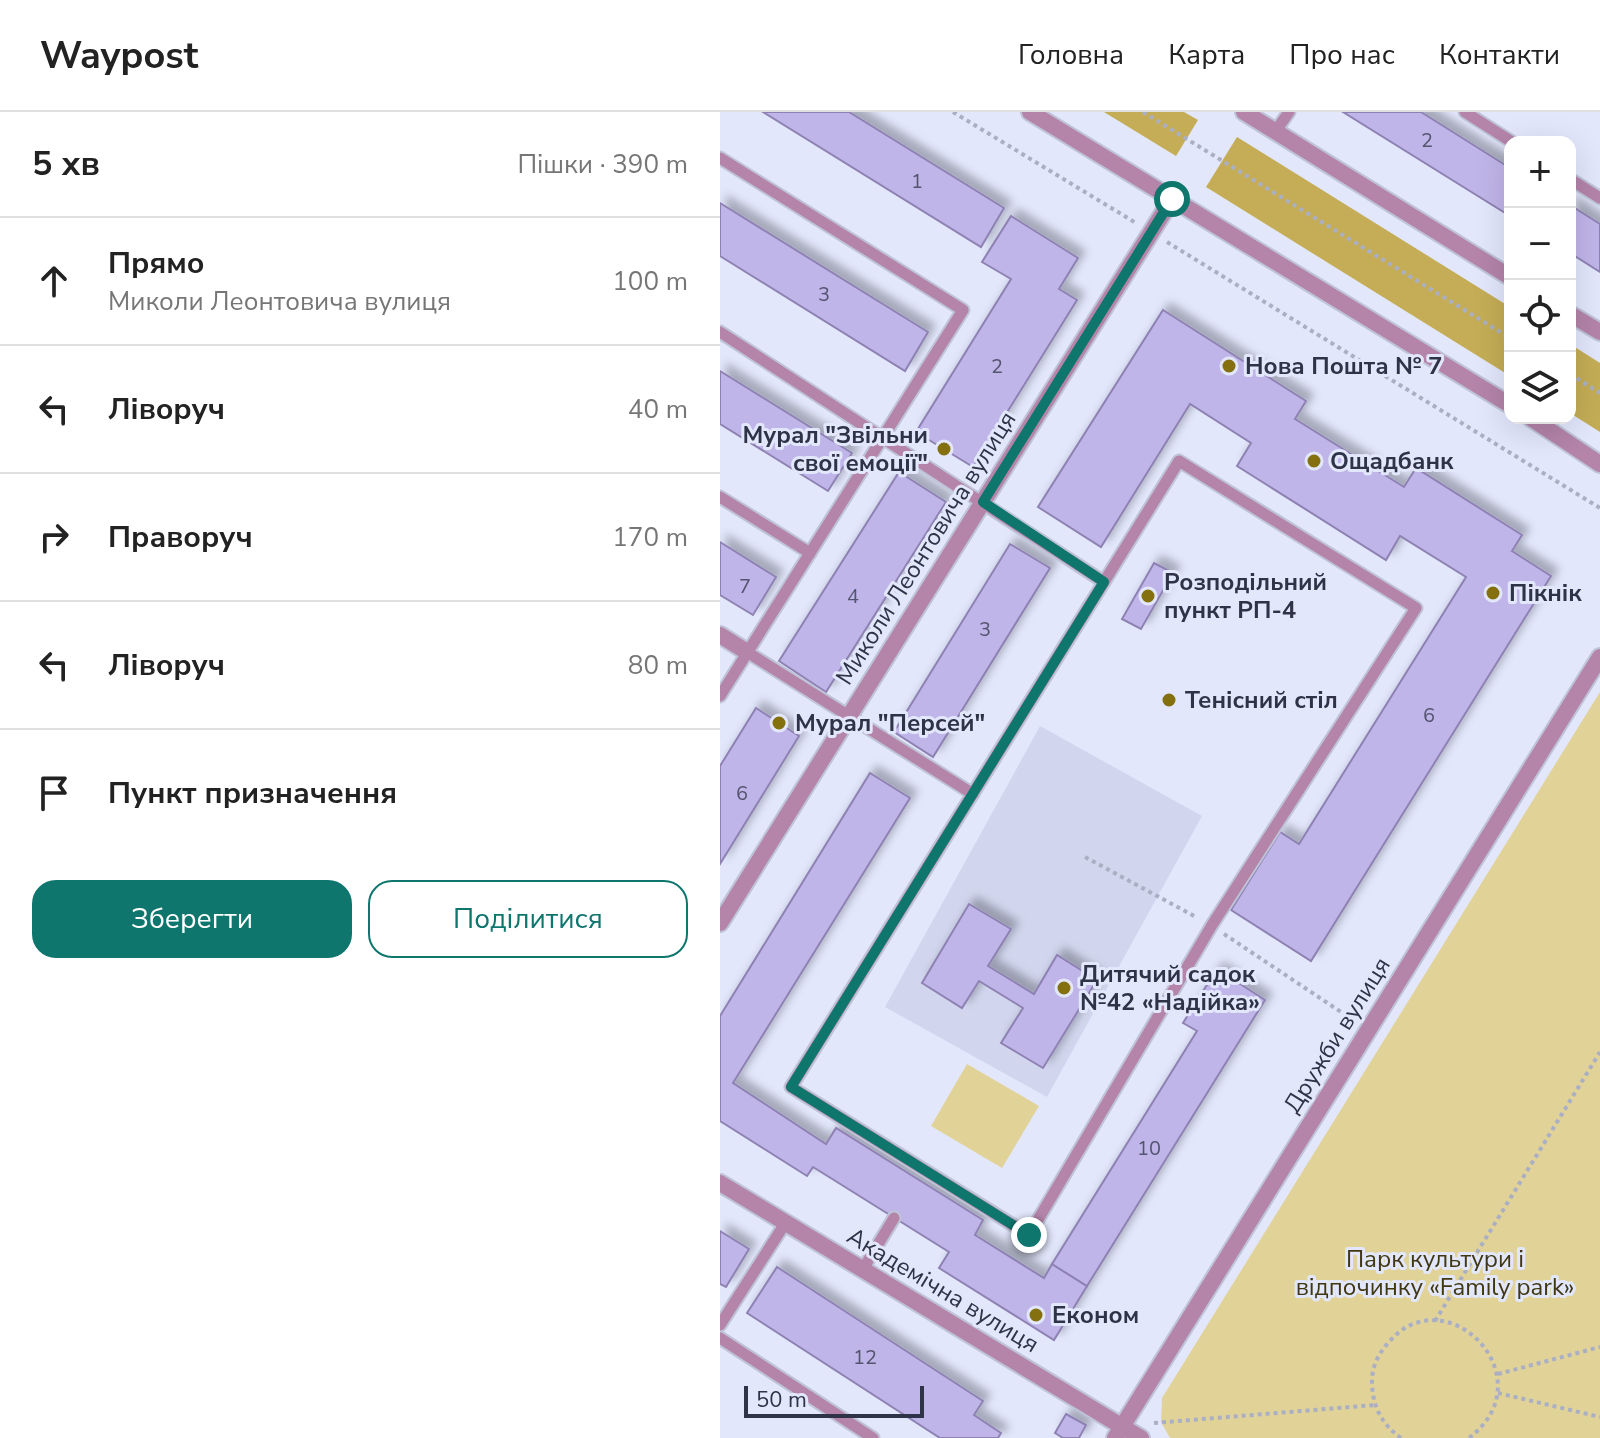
<!DOCTYPE html>
<html lang="uk">
<head>
<meta charset="utf-8">
<style>
  body { margin:0; font-family:"Nunito Sans",sans-serif; background:#f6f6f6; color:#222 }
  .controls { position:absolute; right:24px; top:24px; display:grid; overflow:hidden; border-radius:16px; box-shadow:0 8px 32px #0002 }
  .controls button { width:72px; height:72px; display:grid; place-items:center; padding:0; border:0; border-bottom:2px solid #e0e0e0; background:#fff; color:#222; font:40px sans-serif }
  .scale { position:absolute; left:24px; bottom:20px; width:180px; box-sizing:border-box; padding-left:8px; border:4px solid #2f3347; border-top:0; font-size:22px; line-height:28px; white-space:nowrap; color:#2f3347; -webkit-text-stroke:6px #e2e7fc; paint-order:stroke }
  .stop { position:absolute; width:24px; height:24px; margin:-18px; border:6px solid #0f766e; border-radius:50%; background:#fff }
  .stop.end { background:#0f766e; border-color:#fff; box-shadow:0 2px 8px #0008 }
  .list { margin:0; padding:0; list-style:none }
  h2 { display:flex; justify-content:space-between; align-items:center; height:104px; margin:0; padding:0 32px; font-size:34px }
  h2 small { font-size:26px; font-weight:400; color:#767676 }
  .list li { display:grid; grid-template-columns:52px 1fr auto; gap:24px; align-items:center; box-sizing:border-box; height:128px; padding:0 32px; border-top:2px solid #e0e0e0 }
  .list b { display:block; font-size:30px; white-space:nowrap }
  .list p { margin:0; font-size:26px; white-space:nowrap; color:#767676 }
  .list em { font-size:26px; font-style:normal; color:#767676 }
  .actions { display:flex; gap:16px; padding:24px 32px }
  .actions a { flex:1; padding:18px 0; border:2px solid #0f766e; border-radius:24px; text-align:center; font-size:28px; color:#0f766e }
  .actions .main { background:#0f766e; color:#fff }
  .icon { flex:none; width:44px; height:44px; fill:none; stroke:currentColor; stroke-width:2; stroke-linecap:round; stroke-linejoin:round }
  .map { position:relative; flex:none; width:880px; height:1326px; overflow:hidden }
  header { display:flex; align-items:center; gap:48px; box-sizing:border-box; height:112px; padding:0 40px; background:#fff; border-bottom:2px solid #e0e0e0 }
  header strong { font-size:38px }
  nav { display:flex; gap:44px; margin-inline-start:auto; font-size:28px }
  main { display:flex }
  aside { flex:1; background:#fff }
  .map>svg:first-child { display:block }
</style>
</head>
<body>
<header>
<strong>Waypost</strong>
<nav><a>Головна</a><a>Карта</a><a>Про нас</a><a>Контакти</a></nav>
</header>
<main>
<aside>
<h2>5 хв<small>Пішки · 390 m</small></h2>
<ul class="list">
<li><svg class="icon" aria-label="ahead" viewBox="0 0 24 24"><path d="M12 20V5M6 11l6-6 6 6"/></svg><div><b>Прямо</b><p>Миколи Леонтовича вулиця</p></div><em>100 m</em></li>
<li><svg class="icon" aria-label="left" viewBox="0 0 24 24"><path d="M17 20v-9H6M10 6l-5 5 5 5"/></svg><div><b>Ліворуч</b></div><em>40 m</em></li>
<li><svg class="icon" aria-label="right" viewBox="0 0 24 24"><path d="M7 20v-9h11M14 6l5 5-5 5"/></svg><div><b>Праворуч</b></div><em>170 m</em></li>
<li><svg class="icon" aria-label="left" viewBox="0 0 24 24"><path d="M17 20v-9H6M10 6l-5 5 5 5"/></svg><div><b>Ліворуч</b></div><em>80 m</em></li>
<li><svg class="icon" aria-label="arrive" viewBox="0 0 24 24"><path d="M6 21V4h12l-3 4 3 4H6"/></svg><div><b>Пункт призначення</b></div></li>
</ul>
<div class="actions"><a class="main">Зберегти</a><a>Поділитися</a></div>
</aside>
<div class="map">
<svg width="880" height="1326" viewBox="0 0 880 1326">
  <defs>
    <filter id="shadow"><feDropShadow dx="7" dy="-7" stdDeviation="4" flood-color="#0004"/></filter>
  </defs>
  <rect width="100%" height="100%" fill="#e2e7fc"/>
  <!-- built -->
  <path fill="#d1d6ee" d="M320,614l162,90 -155,281 -162,-90z"/>
  <!-- green -->
  <g fill="#e1d298">
    <path d="M880,580v746h-430l-9,-16 1,-24z"/>
    <path d="M247,952l72,42 -37,62 -71,-42z"/>
  </g>
  <!-- forest -->
  <g fill="#c4ad56">
    <path d="M384,0h80l14,8 -22,36z"/>
    <path d="M517,25l273,170v69l-304,-189z"/>
    <path d="M850,232l30,19v69l-30,-19z"/>
  </g>
  <!-- building -->
  <g fill="#c0b5e8" stroke="#8e82b3" stroke-width="2" filter="url(#shadow)">
    <path d="M43,0h86l155,96 -23,39z"/>
    <path d="M623,0h78l89,56v48z"/>
    <path d="M0,91l208,129 -23,39 -185,-115z"/>
    <path d="M850,93l30,19v48l-30,-19z"/>
    <path d="M291,104l67,42 -19,31 18,11 -104,167 -57,-35 95,-153 -29,-17z"/>
    <path d="M443,198l143,91 -11,18 109,68 12,-19 106,67 -10,16 39,25 -240,385 -80,-51 49,-78 19,12 167,-267 -66,-41 -14,24 -149,-94 14,-23 -61,-39 -89,143 -63,-40z"/>
    <path d="M0,259l132,82 -24,38 -108,-67z"/>
    <path d="M179,360l47,30 -120,190 -47,-31z"/>
    <path d="M0,430l56,35 -23,38 -33,-20z"/>
    <path d="M290,432l40,24 -117,189 -39,-25z"/>
    <path d="M434,451l19,10 -32,56 -19,-10z"/>
    <path d="M36,596l43,28 -79,128v-98z"/>
    <path d="M150,661l40,25 -177,285 93,61 10,-16 147,92 -8,15 69,43 8,-14 35,22 -33,54 -115,-72 10,-16 -136,-85 -6,9 -87,-55v-105z"/>
    <path d="M249,792l42,25 -23,37 46,28 23,-39 40,25 -54,88 -42,-25 22,-35 -44,-27 -17,27 -40,-25z"/>
    <path d="M497,857l48,31 -178,286 -35,-22 145,-233 -14,-8z"/>
    <path d="M0,1119l29,18 -23,38 -6,-3z"/>
    <path d="M57,1155l206,134 -9,14 27,18 -3,5h-58l-193,-125z"/>
    <path d="M346,1302l20,11 -7,13h-16l-8,-5z"/>
  </g>
  <g fill="none" stroke-linecap="round" stroke-linejoin="round">
    <!-- service casing -->
    <g stroke="#bec3d8" stroke-width="15">
      <g id="service">
        <path d="M745,0l47,30"/>
        <path d="M555,20l14,-20"/>
        <path d="M0,46l243,152 -243,386"/>
        <path d="M850,67l30,19"/>
        <path d="M0,220l384,250"/>
        <path d="M459,349l237,147 -204,317 -183,310 -238,-148z"/>
        <path d="M0,385l90,56"/>
        <path d="M27,540l226,142"/>
        <path d="M143,1157l31,-51"/>
        <path d="M0,1213l66,-103"/>
        <path d="M0,1226l153,100"/>
      </g>
    </g>
    <!-- minor casing -->
    <g stroke="#bec3d8" stroke-width="20">
      <g id="minor">
        <path d="M0,523l27,17"/>
        <path d="M0,811l452,-724"/>
      </g>
    </g>
    <!-- tertiary casing -->
    <g stroke="#bec3d8" stroke-width="20">
      <g id="tertiary">
        <path d="M310,0l480,293"/>
        <path d="M524,0l266,165"/>
        <path d="M850,202l30,18"/>
        <path d="M811,306l69,46"/>
        <path d="M0,1071l421,255"/>
        <path d="M395,1326l485,-781"/>
      </g>
    </g>
    <!-- path -->
    <g stroke="#abafc4" stroke-width="4" stroke-dasharray="4 4" stroke-linecap="butt">
      <path d="M233,0l183,111"/>
      <path d="M423,0l367,226"/>
      <path d="M447,130l433,266"/>
      <path d="M850,262l30,19"/>
      <path d="M365,745l111,60"/>
      <path d="M504,822l129,86"/>
      <path d="M715,1209l165,-269"/>
      <path d="M778,1262l102,-27"/>
      <path d="M778,1281l102,24"/>
      <path d="M434,1311l221,-18"/>
      <path d="M681,1326c-20,-14 -29,-33 -29,-57 0,-15 7,-28 17,-39 57,-67 159,36 80,96"/>
    </g>
    <!-- service -->
    <use href="#service" stroke="#b484a9" stroke-width="11"/>
    <!-- minor -->
    <use href="#minor" stroke="#b484a9" stroke-width="16"/>
    <!-- tertiary -->
    <use href="#tertiary" stroke="#b484a9" stroke-width="16"/>
  </g>
  <g fill="none" stroke-linecap="round" stroke-linejoin="round">
    <!-- route -->
    <path stroke="#0f766e" stroke-width="10" d="M309,1123l-238,-148 313,-505 -121,-80 189,-303"/>
  </g>
  <!-- markers -->
  <g fill="#85700f" stroke="#e2e7fc" stroke-width="3">
    <circle cx="509" cy="254" r="8"/>
    <circle cx="224" cy="337" r="8"/>
    <circle cx="594" cy="349" r="8"/>
    <circle cx="773" cy="481" r="8"/>
    <circle cx="428" cy="484" r="8"/>
    <circle cx="449" cy="588" r="8"/>
    <circle cx="59" cy="611" r="8"/>
    <circle cx="344" cy="876" r="8"/>
    <circle cx="316" cy="1203" r="8"/>
  </g>
  <g text-anchor="middle" stroke-width="6" stroke-linejoin="round" paint-order="stroke">
    <!-- number labels -->
    <g font-size="20" fill="#53546f">
      <text x="707" y="35">2</text>
      <text x="197" y="76">1</text>
      <text x="104" y="189">3</text>
      <text x="277" y="261">2</text>
      <text x="25" y="481">7</text>
      <text x="133" y="491">4</text>
      <text x="265" y="524">3</text>
      <text x="709" y="610">6</text>
      <text x="22" y="688">6</text>
      <text x="429" y="1043">10</text>
      <text x="145" y="1252">12</text>
    </g>
    <!-- poi labels -->
    <g font-size="24" font-weight="bold" fill="#2f3347" stroke="#e2e7fc" text-anchor="start">
      <text x="525" y="262">Нова Пошта № 7</text>
      <text x="208" y="331" text-anchor="end">Мурал "Звільни<tspan x="208" dy="28">свої емоції"</tspan></text>
      <text x="610" y="357">Ощадбанк</text>
      <text x="444" y="478">Розподільний<tspan x="444" dy="28">пункт РП-4</tspan></text>
      <text x="789" y="489">Пікнік</text>
      <text x="465" y="596">Тенісний стіл</text>
      <text x="75" y="619">Мурал "Персей"</text>
      <text x="360" y="870">Дитячий садок<tspan x="360" dy="28">№42 «Надійка»</tspan></text>
      <text x="332" y="1211">Економ</text>
    </g>
    <!-- street labels -->
    <g font-size="24" fill="#2f3347" stroke="#e2e7fc">
      <text transform="translate(206 436) rotate(-58)" y="8">Миколи Леонтовича вулиця</text>
      <text transform="translate(617 923) rotate(-58)" y="8">Дружби вулиця</text>
      <text transform="translate(223 1178) rotate(31)" y="8">Академічна вулиця</text>
    </g>
    <!-- park labels -->
    <g font-size="24" fill="#413711" stroke="#e2e7fc">
      <text x="715" y="1155">Парк культури і<tspan x="715" dy="28">відпочинку «Family park»</tspan></text>
    </g>
  </g>
</svg>
<div class="controls">
<button>+</button>
<button>−</button>
<button><svg class="icon" aria-label="locate" viewBox="0 0 24 24"><circle cx="12" cy="12" r="6"/><path d="M12 2v4M12 18v4M2 12h4M18 12h4"/></svg></button>
<button><svg class="icon" aria-label="layers" viewBox="0 0 24 24"><path d="M12 4l9 5-9 5-9-5zM3 14l9 5 9-5"/></svg></button>
</div>
<div class="scale">50 m</div>
<div class="stop" style="left:452px;top:87px"></div>
<div class="stop end" style="left:309px;top:1123px"></div>
</div>
</main>
</body>
</html>
